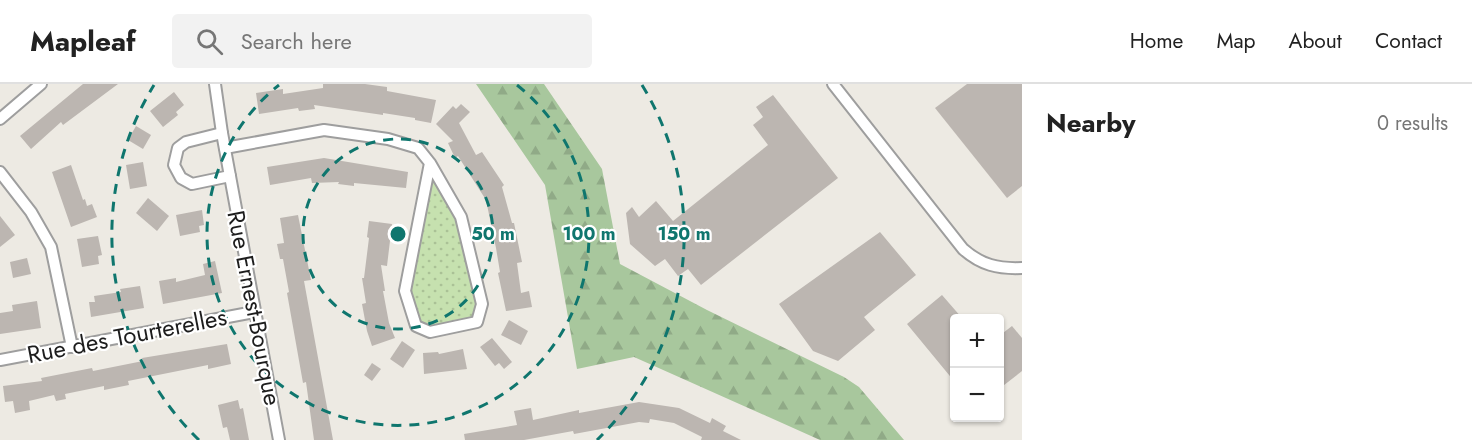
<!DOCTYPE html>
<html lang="en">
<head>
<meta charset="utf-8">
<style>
  body { margin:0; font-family:Jost,sans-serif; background:#f2f2f2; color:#222 }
  .controls { position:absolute; right:18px; bottom:18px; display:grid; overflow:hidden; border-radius:6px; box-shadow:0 2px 4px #0004 }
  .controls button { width:54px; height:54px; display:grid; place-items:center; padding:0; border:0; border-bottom:2px solid #e0e0e0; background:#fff; color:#222; font:30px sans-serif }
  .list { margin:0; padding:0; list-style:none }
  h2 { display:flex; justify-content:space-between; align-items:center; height:78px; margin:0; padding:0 24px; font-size:26px }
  h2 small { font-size:20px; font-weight:400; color:#767676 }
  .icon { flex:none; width:33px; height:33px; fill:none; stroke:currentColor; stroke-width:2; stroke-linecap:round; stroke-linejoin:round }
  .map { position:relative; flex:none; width:1022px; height:356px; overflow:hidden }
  header { display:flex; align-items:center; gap:36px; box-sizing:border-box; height:84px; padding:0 30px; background:#fff; border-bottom:2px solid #e0e0e0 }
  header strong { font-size:28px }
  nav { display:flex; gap:33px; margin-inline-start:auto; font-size:21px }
  .search { width:420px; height:54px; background:#f2f2f2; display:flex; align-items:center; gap:15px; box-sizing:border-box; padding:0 21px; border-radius:6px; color:#767676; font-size:22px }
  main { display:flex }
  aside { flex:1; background:#fff }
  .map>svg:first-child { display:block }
</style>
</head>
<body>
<header>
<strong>Mapleaf</strong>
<div class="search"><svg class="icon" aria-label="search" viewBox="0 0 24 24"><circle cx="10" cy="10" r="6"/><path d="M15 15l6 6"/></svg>Search here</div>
<nav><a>Home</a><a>Map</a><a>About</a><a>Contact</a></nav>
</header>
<main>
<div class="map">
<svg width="1022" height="356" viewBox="0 0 1022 356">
  <defs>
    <pattern id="grass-dots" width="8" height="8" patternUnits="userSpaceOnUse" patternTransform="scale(1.5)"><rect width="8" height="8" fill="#c6e1af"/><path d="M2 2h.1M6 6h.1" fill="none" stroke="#aac196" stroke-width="1.8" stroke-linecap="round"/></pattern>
    <pattern id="forest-firs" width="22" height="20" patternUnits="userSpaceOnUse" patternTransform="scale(1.5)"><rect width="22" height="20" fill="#a8c79d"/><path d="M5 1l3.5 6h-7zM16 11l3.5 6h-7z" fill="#90aa87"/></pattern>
  </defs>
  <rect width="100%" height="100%" fill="#edeae3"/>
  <!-- grass -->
  <path fill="url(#grass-dots)" d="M430,79l31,54 21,87 -5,18 -47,10 -14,-6 -11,-35z"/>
  <!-- forest -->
  <path fill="url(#forest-firs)" d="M476,0h68l58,85 18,95 87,46 137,67 15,10 45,53h-84l-186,-83 -57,12 -32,-184z"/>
  <!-- building -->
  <g fill="#bcb6b1">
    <path d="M83,0h35l-55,41 -2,-3 -30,27 -11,-13z"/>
    <path d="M323,0h42l22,3v4l49,9 -5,23 -16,-3v-2l-32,-5v2l-69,-10 1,4 -16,2 -1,-3 -39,6 -3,-21 27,-4v5l40,-6z"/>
    <path d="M967,0h55v102l-15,12 -72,-90z"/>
    <path d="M174,8l10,13 -8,7 2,3 -15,12 -13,-16z"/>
    <path d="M773,11l65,83 -137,107 -13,-16 -10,7 -13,-17 -10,7 -25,-22 -4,-31 6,-6 7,10 17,-16 17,20 95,-76 -15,-20 10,-8 -7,-10z"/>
    <path d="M461,20l9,8 -11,11 17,32 6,-3 22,33 -2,2 10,36h2l8,39 -5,1 4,30 8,-2 3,16 -26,4 -8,-38 2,-1 -4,-24 -10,-48 -28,-44 -3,2 -7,-15 5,-2 -17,-17 17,-18 3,3z"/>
    <path d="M136,42l15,9 -8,14 -15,-9z"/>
    <path d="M324,74l84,14 -2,16 -52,-5v3l-16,-2 1,-2 -27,1 -1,-5 -41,7 -3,-18z"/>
    <path d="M143,78l4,24 -17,3 -4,-24z"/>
    <path d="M71,81l12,35 2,-1 2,7 5,-2 5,13 -26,10 -19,-55z"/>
    <path d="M148,114l21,18 -12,15 -21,-18z"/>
    <path d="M202,126l2,15 -5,1 1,6 -20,4 -4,-21z"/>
    <path d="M298,131l13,65 -7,1 29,159h-19l-8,-58 -3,1 -16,-90 2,-1 -6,-33h-3l-3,-15 7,-1 -4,-25z"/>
    <path d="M0,132l15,19 -15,12z"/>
    <path d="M369,137l23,3 -5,42 -6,-1 4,26h-2l6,32 6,15 -23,8 -5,-15 -5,-27 4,-1 -4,-25h2l5,-40 -2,-1z"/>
    <path d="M880,148l36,43 -52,42 11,13 -37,31 -25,-10 -34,-47z"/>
    <path d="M98,152l4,19 -4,1 1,8 -17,3 -5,-28z"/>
    <path d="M27,174l4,16 -18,4 -3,-16z"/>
    <path d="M215,177l7,32 -59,11 -4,-23 17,-3v4l29,-7 -2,-11z"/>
    <path d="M140,202l4,22 -53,9 -2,-15h6l-1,-6 27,-4 -1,-3z"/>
    <path d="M942,211l20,23h-8v63l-47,-57z"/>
    <path d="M37,217l4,27 -41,6v-21l13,-2 -1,-6z"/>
    <path d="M509,236l19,11 -7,14 -20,-10z"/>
    <path d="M1012,242l10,12v33l-23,18v-53z"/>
    <path d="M492,254l20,24 -8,7 -5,-6 -4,3 -15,-19z"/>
    <path d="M402,257l13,9 -12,18 -13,-9z"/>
    <path d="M227,260l4,20 -23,5v-4l-80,16 1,4 -25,5v-4l-39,8 1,5 -10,2 -2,-6 -25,6 1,9 -15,3 -2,-12 -8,1 -2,-16 39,-5 -1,-3 51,-10 1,3 50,-10 -1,-3z"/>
    <path d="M463,265l4,20 -43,5 -1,-21 15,-1 1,2z"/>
    <path d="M372,279l9,6 -9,12 -8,-6z"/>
    <path d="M238,316l2,9 3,-1 6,32h-19l-3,-13 -4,1 -5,-23z"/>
    <path d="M639,318l40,6 31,15 2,-5 14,8 -3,5 18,9h-40l1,-3 -28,-14 -24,-4 -1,4 -10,-1 -65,12 -1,-3 -49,9h-59l-1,-6 53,-9 -3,-14 17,-3 2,12 46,-10v3z"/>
  </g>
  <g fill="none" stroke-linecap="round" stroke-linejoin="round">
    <!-- minor casing -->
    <g stroke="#9e9e9e" stroke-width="14">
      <g id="minor">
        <path d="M215,0l7,49 57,307"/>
        <path d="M833,0l130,165c18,16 35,20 59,19"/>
        <path d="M0,35l41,-35"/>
        <path d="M222,49l-36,9 -8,6 -4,17 7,13 11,6 38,-8"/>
        <path d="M225,64l99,-18 64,9 30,9 12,15 31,54 21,87 -5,18 -47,10 -14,-6 -11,-35 25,-128"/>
        <path d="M0,88l31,40 20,35 21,100"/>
        <path d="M0,276l254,-48"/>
      </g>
    </g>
    <!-- minor -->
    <use href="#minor" stroke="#fff" stroke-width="10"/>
  </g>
  <!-- distance rings -->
  <g fill="none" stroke="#0f766e" stroke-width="3" stroke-dasharray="10 8">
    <circle cx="398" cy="150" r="95"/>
    <path d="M517 1A191 191 0 1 1 279 1"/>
    <path d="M199 356A286 286 0 0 1 154 1M642 1A286 286 0 0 1 597 356"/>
  </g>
  <g text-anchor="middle" stroke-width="4.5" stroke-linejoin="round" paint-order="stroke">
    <!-- street labels -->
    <g font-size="24" fill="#1d1d1d" stroke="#fff">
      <text transform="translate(254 224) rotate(79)" y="8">Rue Ernest-Bourque</text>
      <text transform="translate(127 252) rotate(-11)" y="8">Rue des Tourterelles</text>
    </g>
  </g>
  <circle cx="398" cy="150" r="9" fill="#0f766e" stroke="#fff" stroke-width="3"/>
  <g font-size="18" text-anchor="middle" font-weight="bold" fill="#0f766e" stroke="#fff" stroke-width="4.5" stroke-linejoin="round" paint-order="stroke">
    <text x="493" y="156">50 m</text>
    <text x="589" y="156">100 m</text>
    <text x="684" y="156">150 m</text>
  </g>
</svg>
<div class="controls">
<button>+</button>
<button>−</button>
</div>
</div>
<aside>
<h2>Nearby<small>0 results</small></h2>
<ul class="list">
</ul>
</aside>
</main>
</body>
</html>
